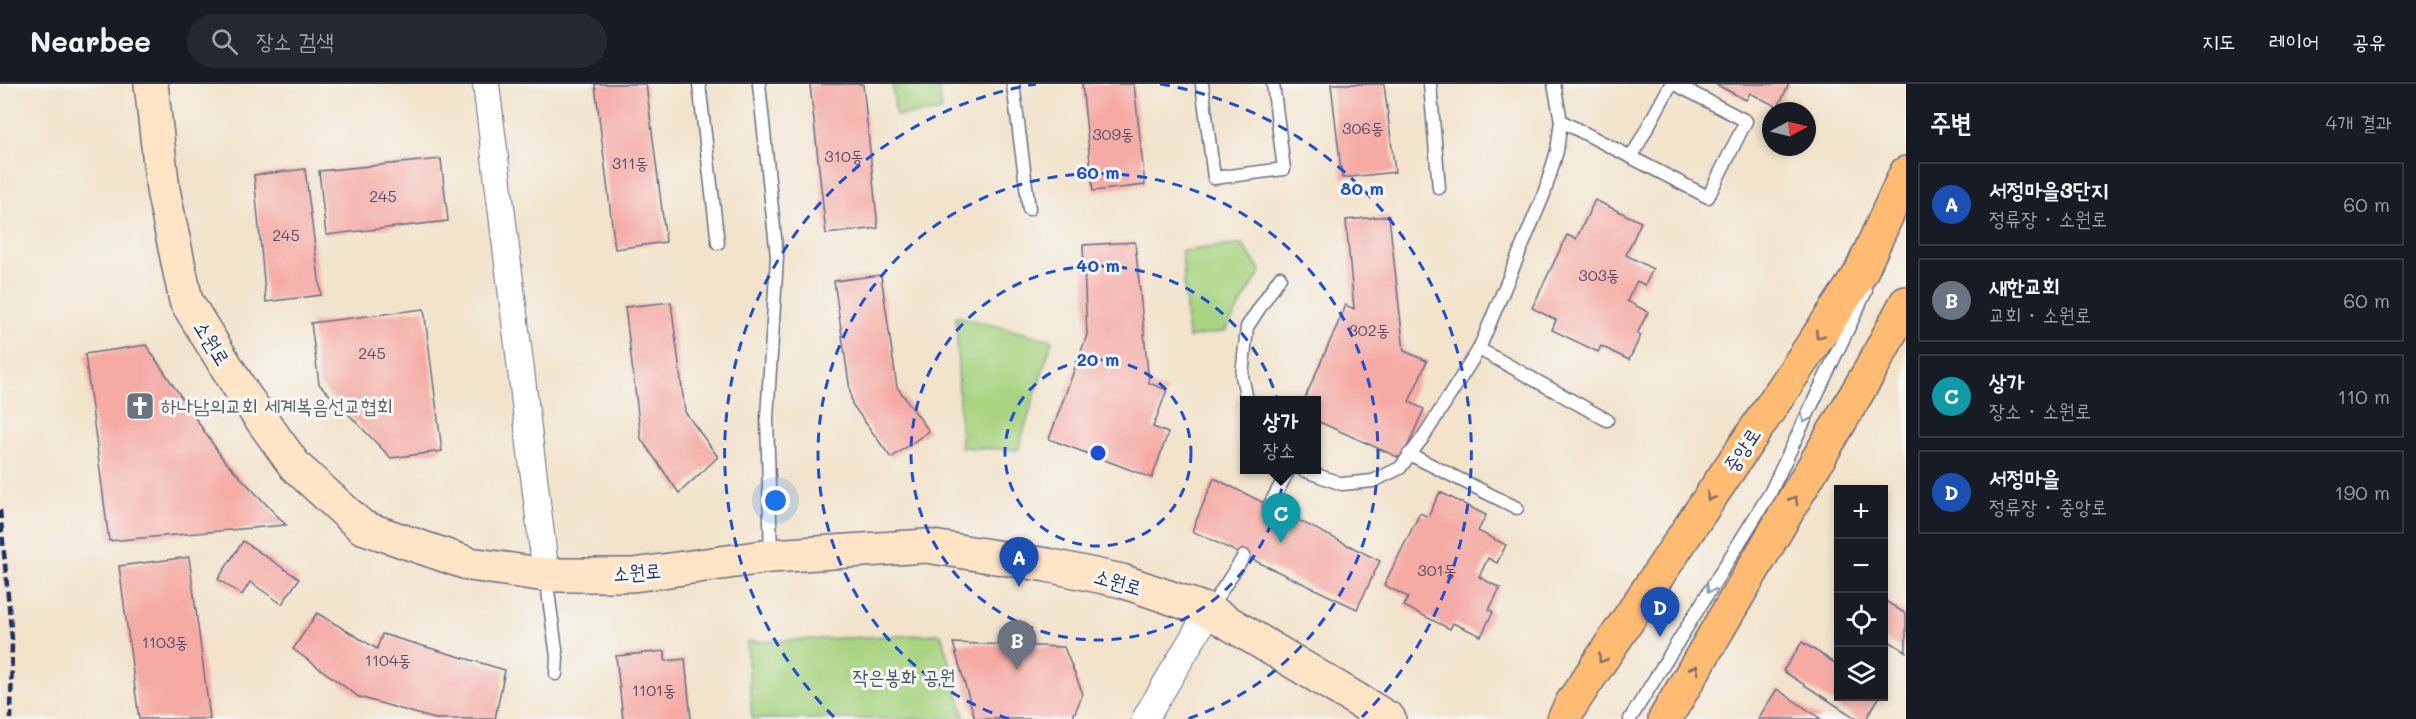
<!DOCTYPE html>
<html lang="ko">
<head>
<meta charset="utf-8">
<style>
  body { margin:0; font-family:Mali,"Poor Story",sans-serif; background:#242831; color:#f1f3f6 }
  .controls { position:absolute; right:18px; bottom:18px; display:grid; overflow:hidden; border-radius:0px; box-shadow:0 3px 9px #0003 }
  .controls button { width:54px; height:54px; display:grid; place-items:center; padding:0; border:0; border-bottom:2px solid #363941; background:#171b24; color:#f1f3f6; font:30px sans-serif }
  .compass { position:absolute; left:1762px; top:18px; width:54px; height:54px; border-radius:50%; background:#171b24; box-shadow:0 3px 9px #0003; rotate:83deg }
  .you { position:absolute; left:776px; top:417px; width:21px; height:21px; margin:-15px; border:4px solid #fff; border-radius:50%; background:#1a73e8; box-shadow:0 0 0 9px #1a73e833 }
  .badge { display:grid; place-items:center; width:39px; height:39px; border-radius:50%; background:#0b8043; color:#fff; font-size:20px; font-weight:700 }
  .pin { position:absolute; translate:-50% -50px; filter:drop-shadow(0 2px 3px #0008) }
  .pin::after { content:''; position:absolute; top:32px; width:21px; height:18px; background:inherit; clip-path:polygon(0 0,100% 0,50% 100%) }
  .popup { position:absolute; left:1240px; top:312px; width:81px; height:78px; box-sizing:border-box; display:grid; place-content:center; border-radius:0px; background:#171b24; filter:drop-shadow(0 2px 4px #0005); font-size:20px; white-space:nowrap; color:#9ea1a6 }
  .popup b { font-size:22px; color:#f1f3f6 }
  .popup::after { content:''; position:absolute; left:50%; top:100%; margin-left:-12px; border:12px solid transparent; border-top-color:#171b24 }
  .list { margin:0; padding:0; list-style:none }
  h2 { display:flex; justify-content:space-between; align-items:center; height:78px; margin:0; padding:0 24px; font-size:26px }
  h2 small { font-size:20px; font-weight:400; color:#9ea1a6 }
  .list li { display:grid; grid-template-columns:39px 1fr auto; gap:18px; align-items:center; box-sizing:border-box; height:84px; margin:0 12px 12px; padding:0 12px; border:2px solid #363941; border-radius:0px }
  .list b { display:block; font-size:22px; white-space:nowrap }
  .list p { margin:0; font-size:20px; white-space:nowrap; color:#9ea1a6 }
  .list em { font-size:20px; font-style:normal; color:#9ea1a6 }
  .icon { flex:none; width:33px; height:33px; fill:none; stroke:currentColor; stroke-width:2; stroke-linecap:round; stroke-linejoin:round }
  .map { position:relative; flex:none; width:1906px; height:635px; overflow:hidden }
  header { display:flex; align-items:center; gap:36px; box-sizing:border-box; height:84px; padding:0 30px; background:#171b24; border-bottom:2px solid #363941 }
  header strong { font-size:28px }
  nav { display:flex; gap:33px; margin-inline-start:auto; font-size:21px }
  .search { width:420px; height:54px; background:#242831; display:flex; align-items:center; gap:15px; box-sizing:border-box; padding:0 21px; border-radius:33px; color:#9ea1a6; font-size:22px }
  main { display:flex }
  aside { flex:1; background:#171b24 }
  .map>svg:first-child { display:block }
</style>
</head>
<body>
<header>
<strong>Nearbee</strong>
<div class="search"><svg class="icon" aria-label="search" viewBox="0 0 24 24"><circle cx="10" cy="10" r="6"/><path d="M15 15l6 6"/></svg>장소 검색</div>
<nav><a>지도</a><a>레이어</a><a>공유</a></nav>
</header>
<main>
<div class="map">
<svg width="1906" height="635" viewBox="0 0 1906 635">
  <rect width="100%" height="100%" fill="#f6f6f2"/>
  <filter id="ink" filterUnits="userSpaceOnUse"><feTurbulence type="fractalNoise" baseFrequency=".0167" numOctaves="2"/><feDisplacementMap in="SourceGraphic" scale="12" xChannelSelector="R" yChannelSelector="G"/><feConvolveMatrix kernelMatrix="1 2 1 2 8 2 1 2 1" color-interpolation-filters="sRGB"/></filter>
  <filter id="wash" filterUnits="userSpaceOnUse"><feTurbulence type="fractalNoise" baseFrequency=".008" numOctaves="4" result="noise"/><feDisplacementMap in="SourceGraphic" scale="24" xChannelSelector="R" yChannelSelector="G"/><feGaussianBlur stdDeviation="1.35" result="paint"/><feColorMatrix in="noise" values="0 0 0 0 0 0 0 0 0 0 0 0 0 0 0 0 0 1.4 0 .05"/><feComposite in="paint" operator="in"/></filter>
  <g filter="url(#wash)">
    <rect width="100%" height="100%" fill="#f2e3ca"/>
    <!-- green -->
    <g fill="#a8d481" stroke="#628270" stroke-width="1.5">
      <path d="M892,0h46l4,27 -46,5z"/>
      <path d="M1242,160l19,27 -36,60 -37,7 -6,-87z"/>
      <path d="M956,232l96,24 -34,110 -57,-3z"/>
      <path d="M941,550l24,85h-213l-5,-77z"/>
    </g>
    <g id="blocks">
      <!-- building -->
      <g fill="#f5aba4">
        <path d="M595,0h51l20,158 -51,7z"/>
        <path d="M810,0h53l15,144 -52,6z"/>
        <path d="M1082,0h52l11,101 -52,6z"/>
        <path d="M1331,0h53l11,88 -53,6z"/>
        <path d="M1715,0h74l-11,23 -28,-14 -4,7z"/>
        <path d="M441,75l7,62 -122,14 -7,-64z"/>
        <path d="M305,85l16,126 -55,7 -12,-127z"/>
        <path d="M1595,116l46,22 -15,33 27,14 -8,16 -8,-4 -10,20 21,11 -11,22 4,1 -12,25 -28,-14 -3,6 -46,-22 4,-10 -24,-12 35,-73 9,4z"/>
        <path d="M1389,132l15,135 23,10 -18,41 15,7 -22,50 -85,-38v-21h-13l42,-95 8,4 -8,-89z"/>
        <path d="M1135,158l14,141 18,7 -14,37 15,6 -16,45 -103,-39 38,-104 -4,-90z"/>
        <path d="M881,191l16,112 32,44 -38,27 -39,-54 -18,-123z"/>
        <path d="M671,218l14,110 33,45 -39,36 -38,-54 -16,-132z"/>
        <path d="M424,225l18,142 -51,7 -72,-74 -8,-61z"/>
        <path d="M146,261l77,114 63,66 -177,16 -24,-187z"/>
        <path d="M1214,394l166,83 -23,48 -165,-78z"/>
        <path d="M1440,408l46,23 -8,16 28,14 -9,18 -9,-5 -9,19 21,11 -11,22 4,2 -12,24 -28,-13 -3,6 -46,-23 4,-9 -24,-12 36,-72 8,4z"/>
        <path d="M243,457l56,38 -17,25 -32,-22 -8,13 -24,-16z"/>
        <path d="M189,473l21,162h-71l-20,-153z"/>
        <path d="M1884,516l22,14v38l-22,-14z"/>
        <path d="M317,529l60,36 5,-15 123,36 -10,49h-60l-76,-22 -66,-48z"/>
        <path d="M1802,558l36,23v31h42l-14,23h-9l-74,-48z"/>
        <path d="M953,559l111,4 19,47 -11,25h-97z"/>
        <path d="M665,567v10l20,-2 6,60h-68l-7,-63z"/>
        <path d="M1777,605l44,30h-63z"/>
      </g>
    </g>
  </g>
  <g filter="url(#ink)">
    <use href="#blocks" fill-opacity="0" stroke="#666e84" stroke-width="1.5"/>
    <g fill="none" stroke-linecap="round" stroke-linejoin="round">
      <!-- service casing -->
      <g stroke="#666e84" stroke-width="15">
        <g id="service">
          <path d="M699,0l19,159"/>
          <path d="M759,0l18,173 -10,161 4,137"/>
          <path d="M1013,0l16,125"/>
          <path d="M1202,0l12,94 70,-9 -11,-85"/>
          <path d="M1430,0l9,104"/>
          <path d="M1561,37l147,76 38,-76 -71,-37"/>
          <path d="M1632,72l39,-72"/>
          <path d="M1479,265l128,71"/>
          <path d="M1247,316l-5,-24 5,-49 33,-50"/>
          <path d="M1409,370l108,54"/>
          <path d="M1303,386l39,14 31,-3 27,-13 24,-32 55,-87 65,-155 13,-43 4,-30 -7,-37"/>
          <path d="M1269,422l20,-36"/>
          <path d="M546,493l11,80 -1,17"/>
          <path d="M1209,526l35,-54"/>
          <path d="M1630,635l140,-226 96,-202"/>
        </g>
      </g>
      <!-- minor casing -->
      <g stroke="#666e84" stroke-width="28">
        <g id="minor">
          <path d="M486,0l60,491"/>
          <path d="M1145,635l64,-108"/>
        </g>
      </g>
      <!-- secondary casing -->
      <g stroke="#666e84" stroke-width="36">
        <path id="secondary" d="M151,0l12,106 23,111 58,94 51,71 67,61 108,37 76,11h87l138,-19 155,-10 121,19 75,16 87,30 180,108"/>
      </g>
      <!-- primary casing -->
      <g stroke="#666e84" stroke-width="36">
        <g id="primary">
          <path d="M1564,635l8,-16 288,-429 46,-101"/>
          <path d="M1665,635l206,-350 35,-66"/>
        </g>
      </g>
      <!-- service -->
      <use href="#service" stroke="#fff" stroke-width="12"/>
      <!-- minor -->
      <use href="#minor" stroke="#fff" stroke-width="26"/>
      <!-- secondary -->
      <use href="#secondary" stroke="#ffe4c6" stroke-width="33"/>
      <!-- primary -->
      <use href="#primary" stroke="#ffbb71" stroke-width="33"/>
      <!-- rail -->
      <path stroke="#1b2f5e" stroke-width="4.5" stroke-dasharray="9 4.5" stroke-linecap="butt" d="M0,426l12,129 -1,80"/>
    </g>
    <!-- one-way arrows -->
    <defs><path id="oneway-chevron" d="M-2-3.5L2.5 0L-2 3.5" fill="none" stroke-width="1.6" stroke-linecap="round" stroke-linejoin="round" transform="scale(1.5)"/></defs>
    <g stroke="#826e67">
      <use href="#oneway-chevron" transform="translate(1819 251) rotate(124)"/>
      <use href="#oneway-chevron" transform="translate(1710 413) rotate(124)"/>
      <use href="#oneway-chevron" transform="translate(1794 416) rotate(-60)"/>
      <use href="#oneway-chevron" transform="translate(1602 575) rotate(124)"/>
      <use href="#oneway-chevron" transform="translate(1695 585) rotate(-60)"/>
    </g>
    <g stroke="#8d97ae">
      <use href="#oneway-chevron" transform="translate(1805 335) rotate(116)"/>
      <use href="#oneway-chevron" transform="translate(1710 505) rotate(122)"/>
    </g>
  </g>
  <!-- distance rings -->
  <g fill="none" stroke="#1d4ed8" stroke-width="3" stroke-dasharray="10 8">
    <circle cx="1098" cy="369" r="93"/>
    <circle cx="1098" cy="369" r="187"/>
    <path d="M1009 635A280 280 0 1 1 1187 635"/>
    <path d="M834 633A374 374 0 0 1 1036 0M1160 0A374 374 0 0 1 1362 633"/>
  </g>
  <!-- icons -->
  <defs>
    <g id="church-square" transform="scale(1.5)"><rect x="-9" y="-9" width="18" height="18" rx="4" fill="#6b7280" stroke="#f6f6f2"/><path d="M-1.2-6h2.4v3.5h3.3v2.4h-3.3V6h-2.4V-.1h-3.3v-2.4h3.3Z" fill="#fff"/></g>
  </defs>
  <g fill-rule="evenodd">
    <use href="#church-square" x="140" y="322"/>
  </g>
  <g text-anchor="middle" stroke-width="6" stroke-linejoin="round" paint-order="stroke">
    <!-- number labels -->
    <g font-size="16" fill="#524e70">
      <text x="1363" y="50">306동</text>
      <text x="1113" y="56">309동</text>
      <text x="844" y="78">310동</text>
      <text x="630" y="85">311동</text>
      <text x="383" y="118">245</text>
      <text x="286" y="157">245</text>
      <text x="1599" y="197">303동</text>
      <text x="1369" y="252">302동</text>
      <text x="372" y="275">245</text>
      <text x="1437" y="492">301동</text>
      <text x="165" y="564">1103동</text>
      <text x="388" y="582">1104동</text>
      <text x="654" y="612">1101동</text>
    </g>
    <!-- street labels -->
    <g font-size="20" fill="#1b2f5e" stroke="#f6f6f2">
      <text transform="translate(212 259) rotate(58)" y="7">소원로</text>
      <text transform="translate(1742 366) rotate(-56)" y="7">중앙로</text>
      <text transform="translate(637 488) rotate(-4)" y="7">소원로</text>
      <text transform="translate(1118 498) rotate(16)" y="7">소원로</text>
    </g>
    <!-- worship labels -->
    <g font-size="20" fill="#5b616d" stroke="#f6f6f2" text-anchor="start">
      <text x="161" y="329">하나남의교회 세계복음선교협회</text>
    </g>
    <!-- park labels -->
    <g font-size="20" fill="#3e5867" stroke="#f6f6f2">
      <text x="904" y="600">작은봉화 공원</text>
    </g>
  </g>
  <circle cx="1098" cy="369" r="9" fill="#1d4ed8" stroke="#f6f6f2" stroke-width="3"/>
  <g font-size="18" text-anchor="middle" font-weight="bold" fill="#1d4ed8" stroke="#f6f6f2" stroke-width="6" stroke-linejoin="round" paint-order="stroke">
    <text x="1098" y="95">60 m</text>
    <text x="1362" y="111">80 m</text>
    <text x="1098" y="188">40 m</text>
    <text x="1098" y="282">20 m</text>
  </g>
</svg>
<div class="controls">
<button>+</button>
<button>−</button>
<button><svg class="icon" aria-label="locate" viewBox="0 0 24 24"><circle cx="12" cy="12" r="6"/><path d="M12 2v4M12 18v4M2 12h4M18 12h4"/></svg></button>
<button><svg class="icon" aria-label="layers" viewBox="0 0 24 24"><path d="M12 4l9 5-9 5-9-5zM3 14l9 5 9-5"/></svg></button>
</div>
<svg class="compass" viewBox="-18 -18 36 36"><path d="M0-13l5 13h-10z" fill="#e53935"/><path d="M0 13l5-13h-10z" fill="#9ea1a6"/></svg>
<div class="you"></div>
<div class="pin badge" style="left:1019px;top:503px;background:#1a4fb4">A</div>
<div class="pin badge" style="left:1017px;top:586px;background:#6b7280">B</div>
<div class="pin badge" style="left:1281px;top:459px;background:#0f9aa8">C</div>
<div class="popup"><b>상가</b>장소</div>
<div class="pin badge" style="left:1660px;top:553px;background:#1a4fb4">D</div>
</div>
<aside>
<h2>주변<small>4개 결과</small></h2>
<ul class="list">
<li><span class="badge" style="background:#1a4fb4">A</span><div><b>서정마을3단지</b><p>정류장 · 소원로</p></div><em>60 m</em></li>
<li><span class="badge" style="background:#6b7280">B</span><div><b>새한교회</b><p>교회 · 소원로</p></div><em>60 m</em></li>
<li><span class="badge" style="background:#0f9aa8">C</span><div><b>상가</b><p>장소 · 소원로</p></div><em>110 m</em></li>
<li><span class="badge" style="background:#1a4fb4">D</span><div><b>서정마을</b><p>정류장 · 중앙로</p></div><em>190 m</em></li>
</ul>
</aside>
</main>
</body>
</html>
